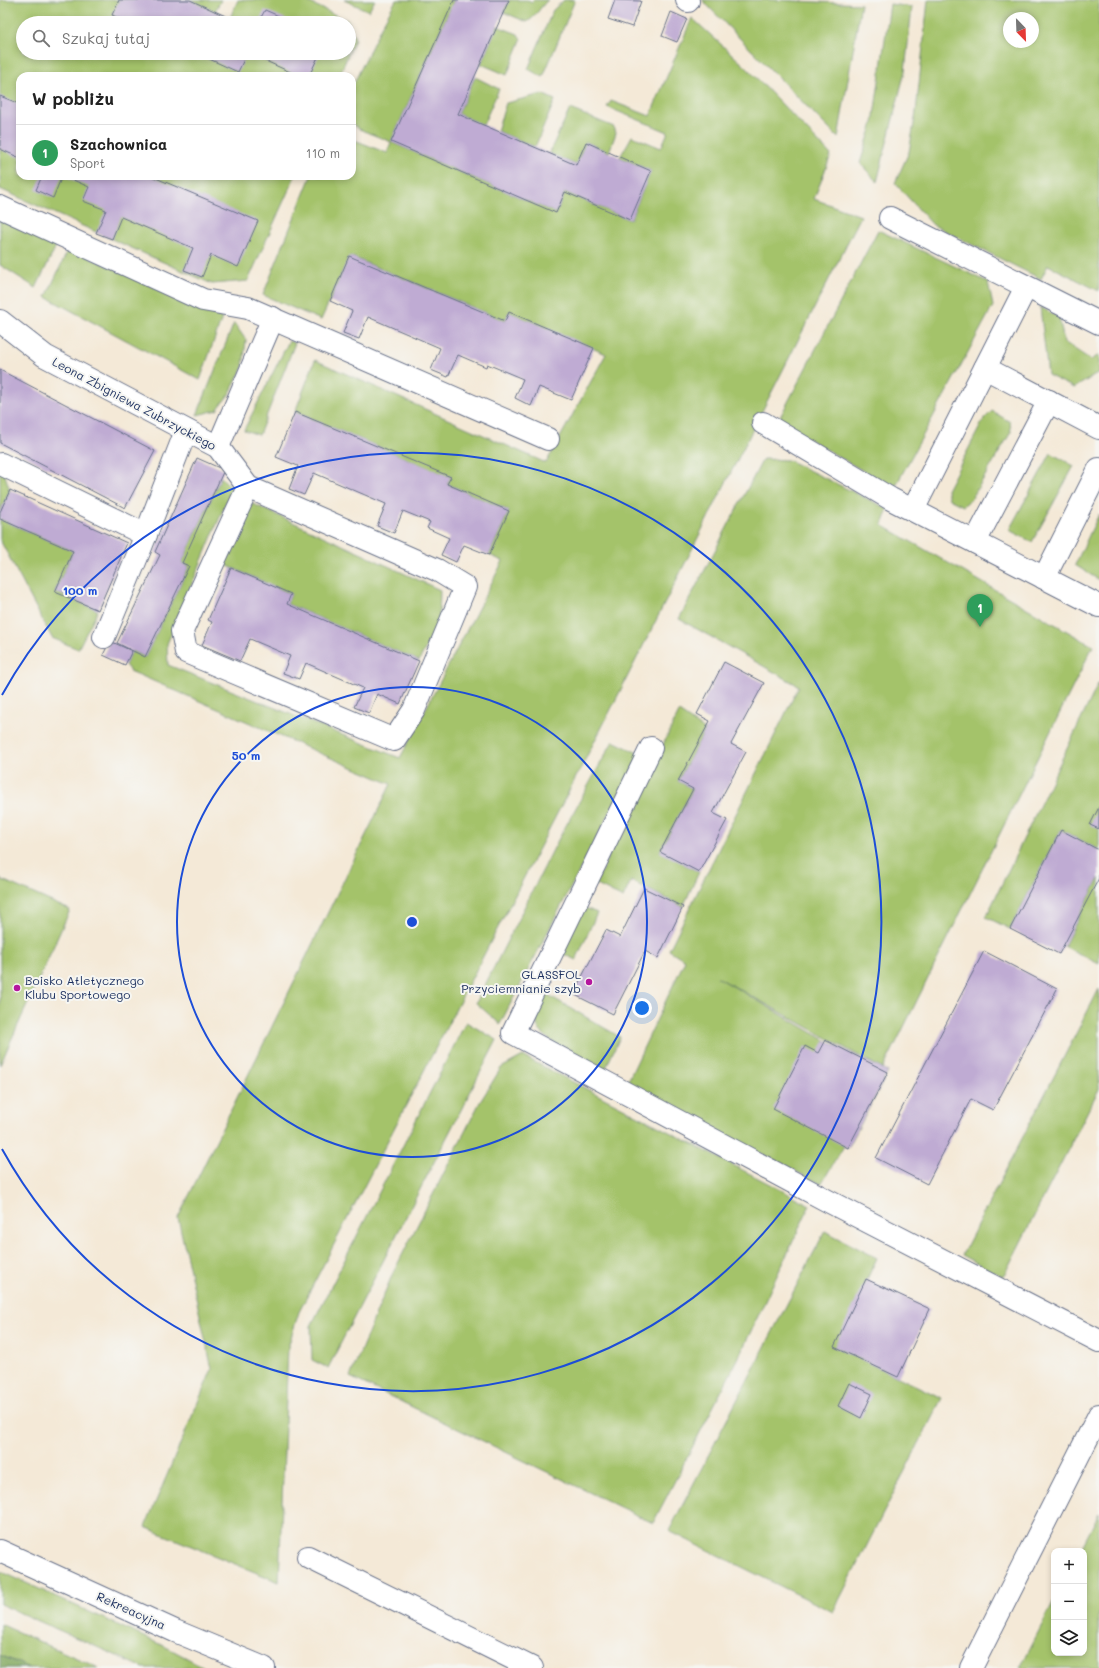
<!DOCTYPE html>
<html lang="pl">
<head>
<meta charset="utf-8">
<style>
  body { margin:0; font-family:Mali,sans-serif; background:#f2f2f2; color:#222 }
  .controls { position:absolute; right:12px; bottom:12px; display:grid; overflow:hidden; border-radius:8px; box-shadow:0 2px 6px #0003 }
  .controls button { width:36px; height:36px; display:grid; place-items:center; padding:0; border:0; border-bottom:1px solid #e0e0e0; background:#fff; color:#222; font:20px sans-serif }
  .compass { position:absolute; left:1003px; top:12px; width:36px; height:36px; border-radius:50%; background:#fff; box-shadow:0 2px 6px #0003; rotate:157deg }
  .you { position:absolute; left:642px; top:1008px; width:14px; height:14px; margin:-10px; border:3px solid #fff; border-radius:50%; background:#1a73e8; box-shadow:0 0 0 6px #1a73e833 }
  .badge { display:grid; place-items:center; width:26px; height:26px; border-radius:50%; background:#0b8043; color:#fff; font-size:13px; font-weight:700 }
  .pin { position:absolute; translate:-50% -33px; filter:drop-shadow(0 1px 2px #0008) }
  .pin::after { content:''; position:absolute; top:21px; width:14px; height:12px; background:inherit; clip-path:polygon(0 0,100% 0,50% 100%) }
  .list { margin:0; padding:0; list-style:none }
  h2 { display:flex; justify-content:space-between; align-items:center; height:52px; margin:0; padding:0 16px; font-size:17px }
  h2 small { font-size:13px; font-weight:400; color:#767676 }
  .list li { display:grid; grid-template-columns:26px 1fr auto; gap:12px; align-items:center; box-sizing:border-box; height:56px; padding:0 16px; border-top:1px solid #e0e0e0 }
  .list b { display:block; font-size:15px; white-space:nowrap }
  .list p { margin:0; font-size:13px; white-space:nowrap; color:#767676 }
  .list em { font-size:13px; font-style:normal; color:#767676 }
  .icon { flex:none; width:22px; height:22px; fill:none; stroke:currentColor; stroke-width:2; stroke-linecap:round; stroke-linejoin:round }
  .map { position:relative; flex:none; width:1099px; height:1668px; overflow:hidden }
  .search { position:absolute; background:#fff; box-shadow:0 2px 6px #0003; left:16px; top:16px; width:340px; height:44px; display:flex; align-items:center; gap:10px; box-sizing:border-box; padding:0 14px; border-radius:22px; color:#767676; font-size:15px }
  .panel { position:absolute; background:#fff; box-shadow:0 2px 6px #0003; left:16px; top:72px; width:340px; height:108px; border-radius:12px }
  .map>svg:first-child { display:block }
</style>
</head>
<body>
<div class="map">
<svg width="1099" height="1668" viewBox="0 0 1099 1668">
  <rect width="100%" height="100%" fill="#f6f6f2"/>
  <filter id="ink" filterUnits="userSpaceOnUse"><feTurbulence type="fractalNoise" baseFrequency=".025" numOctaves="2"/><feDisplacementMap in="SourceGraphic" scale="8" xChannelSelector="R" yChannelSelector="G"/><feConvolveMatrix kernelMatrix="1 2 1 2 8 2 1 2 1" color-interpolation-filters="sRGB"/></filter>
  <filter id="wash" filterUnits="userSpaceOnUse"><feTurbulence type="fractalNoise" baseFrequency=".012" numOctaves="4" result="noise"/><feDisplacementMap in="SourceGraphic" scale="16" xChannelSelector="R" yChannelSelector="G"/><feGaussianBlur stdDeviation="0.9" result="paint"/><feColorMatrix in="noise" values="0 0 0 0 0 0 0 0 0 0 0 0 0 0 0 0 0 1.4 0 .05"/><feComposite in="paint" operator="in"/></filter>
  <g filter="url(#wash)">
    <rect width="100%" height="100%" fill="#f4e9d7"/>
    <!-- green -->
    <g fill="#a4c36a" stroke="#607964" fill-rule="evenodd">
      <path d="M0,0h221l-6,11 15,7 8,-18h66l44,21 1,2h-326v30h326v-30l6,16 -16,37h-319v100h275l-47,105 -36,3 -212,-95z"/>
      <path d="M344,0h31l-6,11z"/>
      <path d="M396,0h58l-63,142 165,71 9,-21 65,28 21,-49 -31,-14 12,-21 29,12 7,-16 -61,-25 4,-6 39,15 42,-98 54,49 85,88 -17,44 47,17 -258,509 -304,587 -11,35 -9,235 -134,-55 67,-158 -34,-151 213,-434 -261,-113 -5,-6 7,-14 13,6 44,-91 -7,-3 39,-86 11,11 -65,156 1,21 232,93 103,-197 -14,-6 20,-44 -62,-27 3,-7 -155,-65 20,-52 231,103 60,-109 -97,-42 -4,9 -155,-65 -29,64 -58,-25 48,-119h41v-37l35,14 4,-11 -32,-13 -7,-6v-36l29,-60z"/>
      <path d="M509,0h19l4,2 1,-2h15c-8,7 -12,17 -21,22l-24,-10z"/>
      <path d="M564,0h11l-32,77 -15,-8 25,-59z"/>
      <path d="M702,0h72l87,4 -23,134z"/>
      <path d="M928,0h171v291l-51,-26 -7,14 -108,-54 -38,-42 14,-31 7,-40zM1009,18h24v24h-24z"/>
      <path d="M890,4l22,3 -7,64 -28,111 -17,-19 13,-40z"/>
      <path d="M497,26l21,8 3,6 -14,35 -26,-11z"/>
      <path d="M475,77l24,12 -16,36 -25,-11z"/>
      <path d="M542,94l13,6 -20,47 -38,-16 9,-28z"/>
      <path d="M570,109l44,18 2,6 -7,19 -23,-10 -10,23 -27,-12z"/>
      <path d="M0,215l58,27 -22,46 -36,-23z"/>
      <path d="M878,230l110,52 5,24 -99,183 -116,-68z"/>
      <path d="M69,248l153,70 -22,62 -154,-83z"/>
      <path d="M1040,307l19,10 5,25 27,18 8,-5v18l-25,15 -26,-13z"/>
      <path d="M234,323l12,17 -3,27 -13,26 -13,17 -20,5z"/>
      <path d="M289,341l6,2 -36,92 -15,-5z"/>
      <path d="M992,411l18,11 1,10 -39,66 -9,8 -14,-7 -2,-9 37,-71z"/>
      <path d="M1051,453l23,13 -42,76 -23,-12z"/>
      <path d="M763,459l25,1 100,49 -6,16 211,121 -210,423 -166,-92 108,63 63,32 -40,76 -4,-2 -23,38 -195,-99 59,-125 -16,-10 130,-264 -120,-67z"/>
      <path d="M0,461l10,29 -10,22z"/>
      <path d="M249,502l191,88 -1,31 -20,40 -132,-57 4,-10 -70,-31z"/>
      <path d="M1099,514v66l-24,-15z"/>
      <path d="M0,519l73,32 -18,41 43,18 -20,39 -26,-11 -52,-98z"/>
      <path d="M1099,682v168l-38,-20 -51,99 -24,-12z"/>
      <path d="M679,712l26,18 -27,51 15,8 -33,62 39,21 -16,35 -52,-26 -8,17 -28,-14z"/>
      <path d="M613,741l27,13 -140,270 -24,-21 82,-163z"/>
      <path d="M1099,878v86l-35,-18z"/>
      <path d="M0,879l70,31 -70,155z"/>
      <path d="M581,906l16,7 -21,47 -15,-7z"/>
      <path d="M1099,989v100l-96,188 -41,-22z"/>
      <path d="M543,992l77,45 -15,33c-14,-7 -65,-30 -68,-45 -2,-12 2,-22 6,-33z"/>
      <path d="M466,1022l31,18 -169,328 -16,-8 -1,-34z"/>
      <path d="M523,1056l287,149 -74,158 -83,160 -303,-146 42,-102 88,-173 21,-34z"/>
      <path d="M825,1231l52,27 -42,89 107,51 -109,214 -164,-81z"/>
      <path d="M1099,1513v155h-79l34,-67v52h30v-102h-4z"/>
      <path d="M0,1571l168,77 38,20h-62l-144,-64z"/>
      <path d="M0,1624l99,44h-69l-30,-13z"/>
    </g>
    <!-- forest -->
    <path fill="#83a95e" stroke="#4f6c5e" d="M0,1655l30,13h-30z"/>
    <g id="blocks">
      <!-- building -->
      <g fill="#bfabd3">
        <path d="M119,0h71l51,23h-112l-17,-8z"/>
        <path d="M454,0h55l-51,114 118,51 10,-23 65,29 -21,49 -65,-28 -9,21 -165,-71z"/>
        <path d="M615,0l26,1 -9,26 -24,-8z"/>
        <path d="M265,10l30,13h-37z"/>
        <path d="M671,12l16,7 -10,23 -15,-6z"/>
        <path d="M196,53h51l-9,19z"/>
        <path d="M248,53h72l-11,23h-10z"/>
        <path d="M0,96l20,8v54l-20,-9z"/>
        <path d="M42,176h20l-9,22 -17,-8z"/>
        <path d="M64,176h87l107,45 -20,46 -27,-12 -9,22 -18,-7 9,-22 -72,-31 -9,22 -16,-6 10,-23 -23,-9 6,-14z"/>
        <path d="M349,256l156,65 4,-9 85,36 -23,52 -32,-13 -8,19 -16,-8 8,-19 -36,-15 -1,3 -28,-12 -10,22 -17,-7 9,-22 -72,-31 -9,22 -16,-6 9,-22 -22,-10z"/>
        <path d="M0,370l155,81 -30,57 -125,-65z"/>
        <path d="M295,412l156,65 -4,7 62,27 -20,44 -25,-10 -8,17 -15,-7 8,-17 -22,-10 3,-6 -27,-11 -9,22 -17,-7 9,-22 -72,-31 -10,22 -15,-6 9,-23 -22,-9z"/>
        <path d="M197,458l27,12 -42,93 7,3 -44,91 -28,-14 43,-88 -5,-3z"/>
        <path d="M10,490l117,53 -29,67 -43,-18 18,-41 -73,-32v-7z"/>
        <path d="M231,568l60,26 -4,10 132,57 -19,43 -23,-10 -8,19 -15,-6 9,-19 -57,-25 -7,16 -16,-6 7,-17 -40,-17 -10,22 -38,-16 10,-23 -4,-2z"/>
        <path d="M110,641l22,10 -7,14 -22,-10z"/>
        <path d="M724,662l40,21 -33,61 15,8 -33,61 14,7 -28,52 -39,-20 33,-63 -15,-8 32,-60 -13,-7z"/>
        <path d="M1099,807v22l-9,-4z"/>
        <path d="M1061,830l38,20v28l-40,76 -49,-25z"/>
        <path d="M644,888l39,19 -25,51 -13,-7 -32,63 -40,-20 33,-64 14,7z"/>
        <path d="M984,951l73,38 -64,121 -22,-11 -44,85 -51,-26z"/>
        <path d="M825,1040l63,32 -40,76 -75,-39 32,-63 13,7z"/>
        <path d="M866,1279l64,30 -32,68 -64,-30z"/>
        <path d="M849,1383l23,11 -11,24 -23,-12z"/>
      </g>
    </g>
  </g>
  <g filter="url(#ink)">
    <use href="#blocks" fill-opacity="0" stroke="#677088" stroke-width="1"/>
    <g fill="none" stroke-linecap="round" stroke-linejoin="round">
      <!-- minor casing -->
      <g stroke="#677088" stroke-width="24">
        <g id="minor">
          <path d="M687,0l1,1"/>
          <path d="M0,207l203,93 45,8 300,131"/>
          <path d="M890,218l209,105"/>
          <path d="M0,321l45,35 173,91 30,40 189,83 28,17 -51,123 -20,30 -208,-88 -4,-21 66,-144"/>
          <path d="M985,368l114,60"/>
          <path d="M763,423l128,76 208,107"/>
          <path d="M218,447l55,-129"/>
          <path d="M1,464l145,71"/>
          <path d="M913,510l113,-223"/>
          <path d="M975,542l74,-141"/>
          <path d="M1044,578l55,-109"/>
          <path d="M104,637l37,-90 45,-116"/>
          <path d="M651,748l-138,285 315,168 271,140"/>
          <path d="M0,1551l175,80 89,37"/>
          <path d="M308,1557l224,111"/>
          <path d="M971,1668l128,-253"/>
        </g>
      </g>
      <!-- minor -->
      <use href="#minor" stroke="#fff" stroke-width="22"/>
    </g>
  </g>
  <!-- distance rings -->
  <g fill="none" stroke="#1d4ed8" stroke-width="2">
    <circle cx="412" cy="922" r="235"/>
    <path d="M2 695A469 469 0 1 1 2 1149"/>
  </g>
  <!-- markers -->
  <g fill="#b5179e" stroke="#f6f6f2" stroke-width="1.5">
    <circle cx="589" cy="982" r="4"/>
    <circle cx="17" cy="988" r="4"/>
  </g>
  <g text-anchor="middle" stroke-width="4" stroke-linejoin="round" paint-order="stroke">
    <!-- street labels -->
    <g font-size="12" fill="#1b2f5e" stroke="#f6f6f2">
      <text transform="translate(134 404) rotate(28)" y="4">Leona Zbigniewa Zubrzyckiego</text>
      <text transform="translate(131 1611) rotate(24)" y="4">Rekreacyjna</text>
    </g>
    <!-- poi labels -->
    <g font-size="12" fill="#1b2f5e" stroke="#f6f6f2" text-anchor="end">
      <text x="581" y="979">GLASSFOL<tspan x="581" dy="14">Przyciemnianie szyb</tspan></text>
      <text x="25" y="985" text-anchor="start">Boisko Atletycznego<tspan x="25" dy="14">Klubu Sportowego</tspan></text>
    </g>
  </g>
  <circle cx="412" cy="922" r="6" fill="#1d4ed8" stroke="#f6f6f2" stroke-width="2"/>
  <g font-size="12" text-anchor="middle" font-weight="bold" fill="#1d4ed8" stroke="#f6f6f2" stroke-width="4" stroke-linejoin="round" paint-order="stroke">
    <text x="80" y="595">100 m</text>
    <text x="246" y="760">50 m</text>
  </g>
</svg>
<div class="controls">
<button>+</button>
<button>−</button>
<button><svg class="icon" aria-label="layers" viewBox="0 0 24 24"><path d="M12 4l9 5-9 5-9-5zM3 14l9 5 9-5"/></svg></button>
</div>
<svg class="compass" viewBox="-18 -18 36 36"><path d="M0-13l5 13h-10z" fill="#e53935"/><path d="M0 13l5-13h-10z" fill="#767676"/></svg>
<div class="you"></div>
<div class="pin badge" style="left:980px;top:627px;background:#2e9e5b">1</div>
<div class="search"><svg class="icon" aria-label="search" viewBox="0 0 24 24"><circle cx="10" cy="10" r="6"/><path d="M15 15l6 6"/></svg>Szukaj tutaj</div>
<section class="panel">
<h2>W pobliżu<small></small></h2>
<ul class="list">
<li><span class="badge" style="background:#2e9e5b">1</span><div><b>Szachownica</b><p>Sport</p></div><em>110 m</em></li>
</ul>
</section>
</div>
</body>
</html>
